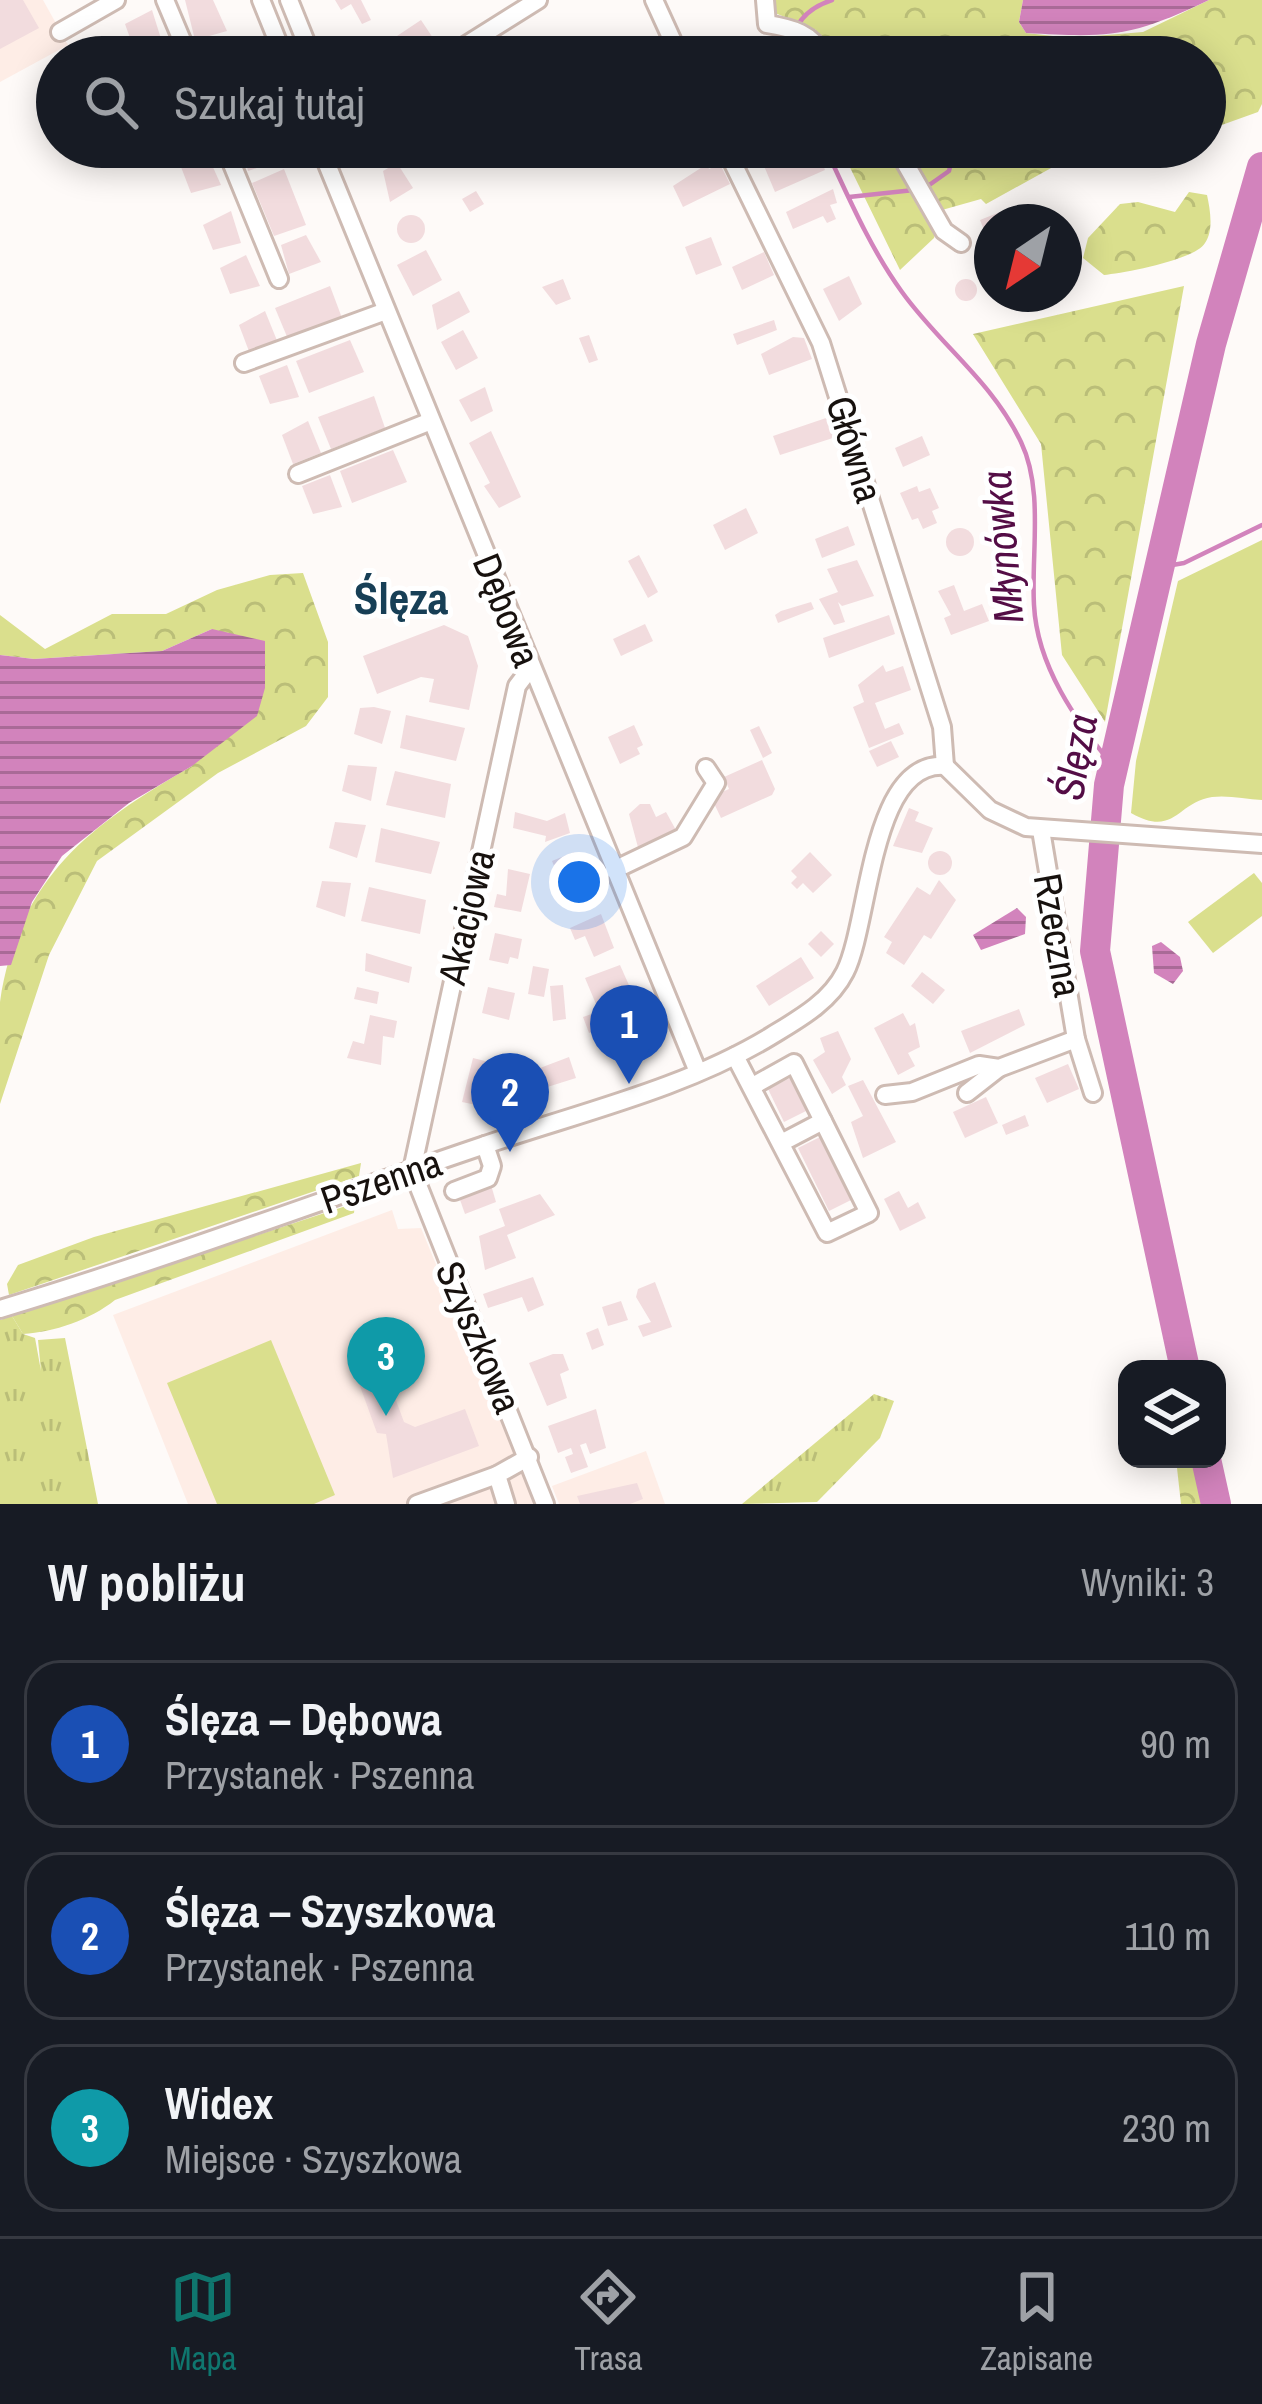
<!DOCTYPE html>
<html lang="pl">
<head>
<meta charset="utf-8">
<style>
  body { margin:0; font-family:"Archivo Narrow",sans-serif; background:#242831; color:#f1f3f6 }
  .controls { position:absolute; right:36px; bottom:36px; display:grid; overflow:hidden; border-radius:24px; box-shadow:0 6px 30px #0003 }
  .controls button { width:108px; height:108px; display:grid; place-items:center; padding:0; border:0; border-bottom:3px solid #363941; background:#171b24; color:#f1f3f6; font:60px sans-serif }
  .compass { position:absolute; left:974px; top:204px; width:108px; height:108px; border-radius:50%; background:#171b24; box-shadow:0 6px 30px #0003; rotate:215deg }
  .you { position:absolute; left:579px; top:882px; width:42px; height:42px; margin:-30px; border:9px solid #fff; border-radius:50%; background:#1a73e8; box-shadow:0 0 0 18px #1a73e833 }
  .badge { display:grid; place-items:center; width:78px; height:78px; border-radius:50%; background:#0f766e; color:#fff; font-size:39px; font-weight:700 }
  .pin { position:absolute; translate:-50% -99px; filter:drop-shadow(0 3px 6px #0008) }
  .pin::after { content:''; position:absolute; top:63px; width:42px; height:36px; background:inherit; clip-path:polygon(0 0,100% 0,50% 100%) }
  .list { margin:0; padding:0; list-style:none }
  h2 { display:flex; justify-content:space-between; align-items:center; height:156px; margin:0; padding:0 48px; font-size:51px }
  h2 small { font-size:39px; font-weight:400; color:#9ea1a6 }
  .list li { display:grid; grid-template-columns:78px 1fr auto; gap:36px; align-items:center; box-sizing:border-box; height:168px; margin:0 24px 24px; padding:0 24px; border:3px solid #363941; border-radius:36px }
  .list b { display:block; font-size:45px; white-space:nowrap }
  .list p { margin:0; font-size:39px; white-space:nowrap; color:#9ea1a6 }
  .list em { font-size:39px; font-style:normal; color:#9ea1a6 }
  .icon { flex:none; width:66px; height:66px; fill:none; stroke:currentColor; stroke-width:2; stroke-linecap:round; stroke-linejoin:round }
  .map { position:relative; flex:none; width:1262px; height:1504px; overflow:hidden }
  .search { position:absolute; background:#171b24; box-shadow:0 6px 30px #0003; left:36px; right:36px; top:36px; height:132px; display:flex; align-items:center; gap:30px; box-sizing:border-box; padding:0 42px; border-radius:66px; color:#9ea1a6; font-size:45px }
  .sheet { height:732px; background:#171b24 }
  nav { display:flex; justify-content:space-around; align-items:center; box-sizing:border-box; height:168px; border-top:3px solid #363941; background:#171b24; font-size:33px; color:#9ea1a6 }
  nav a { display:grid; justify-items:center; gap:6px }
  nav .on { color:#0f766e }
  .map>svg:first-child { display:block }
</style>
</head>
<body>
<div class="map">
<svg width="1262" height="1504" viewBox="0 0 1262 1504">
  <defs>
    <pattern id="grass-tufts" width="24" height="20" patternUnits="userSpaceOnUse" patternTransform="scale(3)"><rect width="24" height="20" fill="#dadf8d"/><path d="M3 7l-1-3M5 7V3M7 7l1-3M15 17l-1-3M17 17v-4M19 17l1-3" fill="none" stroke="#babe78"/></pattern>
    <pattern id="forest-crowns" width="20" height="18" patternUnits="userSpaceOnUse" patternTransform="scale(3)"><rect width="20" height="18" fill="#dadf8d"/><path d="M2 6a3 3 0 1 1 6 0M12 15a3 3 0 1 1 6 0" fill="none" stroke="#babe78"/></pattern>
    <pattern id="water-rules" width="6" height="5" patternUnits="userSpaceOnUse" patternTransform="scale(3)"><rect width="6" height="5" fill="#d283bc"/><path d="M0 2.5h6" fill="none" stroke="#a96a97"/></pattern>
  </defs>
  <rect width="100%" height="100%" fill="#fefaf8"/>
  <!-- built -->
  <g fill="#feede6">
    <path d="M0,0h43l25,45 -68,37z"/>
    <path d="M392,1210l6,19 23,-1 114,276h-347l-75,-189z"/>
    <path d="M646,1451l19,53h-106l-7,-18z"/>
  </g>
  <!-- grass -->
  <g fill="url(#grass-tufts)">
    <path d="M12,1316l11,18 12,4 6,33 -3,-31 27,-2 33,166h-98v-184z"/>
    <path d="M874,1394l20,7 -14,37 -63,64 -75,2z"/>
  </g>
  <!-- forest -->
  <g fill="url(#forest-crowns)">
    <path d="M776,0h247l-4,22 7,11 45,5 72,-6 66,-32h53v104l-4,8 -53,19v-74h-403l14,-27 -41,-17z"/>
    <path d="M840,147h291l-51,5 -94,52 -5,-5 -39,11 -8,28 -34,32z"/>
    <path d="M1189,192l18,3c3,14 7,35 -2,48 -10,17 -81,30 -101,32l-21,-17 5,-20 32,-34 18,-2 37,10z"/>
    <path d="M1184,286l-79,436 -43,-67 -21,-211 -68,-110z"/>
    <path d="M303,573l25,69v55l-22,29 -88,47 -121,88 -48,94 -49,149c0,-33 0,-70 0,-102 19,-125 90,-177 192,-236l20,-137 -50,22 -128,8 -34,-4v-40l45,34 67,-35h54l51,-24 53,-15z"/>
    <path d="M361,1163l-2,13 -350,119 -2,-11 11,-19 76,-28z"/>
    <path d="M355,1203l-1,10 -239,87c-25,20 -61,32 -92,34l-11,-18z"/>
    <path d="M1176,1459h30l14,45h-39z"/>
  </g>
  <!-- green -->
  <g fill="#dadf8d">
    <path d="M1262,540v260c-16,-1 -34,-5 -50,-3 -35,5 -37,41 -81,16l5,-52 42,-180z"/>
    <path d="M1254,873l8,10v33l-49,37 -25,-31z"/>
    <path d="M271,1340l64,155 -21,9h-97l-50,-121z"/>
  </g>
  <!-- water -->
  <g fill="url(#water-rules)">
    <path d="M1023,0h186c-78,37 -98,38 -183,33l-7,-11z"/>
    <path d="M212,629l53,12v47l-8,28 -65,50 -63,37 -67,53 -30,46 -21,63 -11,1v-311l34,4 128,-8z"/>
    <path d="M1017,908l9,9 -1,17 -44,16 -8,-15z"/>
    <path d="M1161,942l19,15 3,14 -10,13 -19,-11 -2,-27z"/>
  </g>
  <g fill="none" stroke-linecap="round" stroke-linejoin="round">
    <!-- stream -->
    <g stroke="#d283bc" stroke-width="4.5">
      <path d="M793,57c-4,-31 12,-48 39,-57"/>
      <path d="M1027,57v-8"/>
      <path d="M825,147c23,49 45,101 77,145 38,53 90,89 119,150 23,48 10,111 13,163 3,61 42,116 79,161"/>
      <path d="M925,188l24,-17 6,-24"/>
      <path d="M849,197l65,-7"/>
      <path d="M1161,567l23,-4 78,-38"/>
    </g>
    <!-- river -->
    <g stroke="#d283bc" stroke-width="30">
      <path d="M1185,1369l-90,-418 14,-166 102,-441 51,-177"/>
      <path d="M1206,1459l10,45"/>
    </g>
  </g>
  <!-- building -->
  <g fill="#f2dcde">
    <path d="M0,0h23l16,28 -39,21z"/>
    <path d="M185,0h28l14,31 -32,9z"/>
    <path d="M335,0h26l10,20 -9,4 -11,-20 -10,6z"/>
    <path d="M152,10l10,32 -28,7 -9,-25z"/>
    <path d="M421,20l14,21 -14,14 -15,2 -12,-19z"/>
    <path d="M230,39l7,16 -36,2 -2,-4z"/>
    <path d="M756,40l2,6 15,-5 3,10 -48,6 -2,-6z"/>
    <path d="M242,147h33l5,13 -32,11z"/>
    <path d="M347,147h38l-28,16z"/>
    <path d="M657,147h28l2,3 -22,12z"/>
    <path d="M809,147h20l5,9 -12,6 3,8 -50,22 -11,-26z"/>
    <path d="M207,154l14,31 -30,8 -10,-26z"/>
    <path d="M397,163l16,25 -23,14 -7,-31z"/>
    <path d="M707,164l2,5 11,-5 10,20 -47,23 -10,-21z"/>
    <path d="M284,169l22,56 -32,11 -22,-53z"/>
    <path d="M833,189l4,14 -7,2 6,14 -9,4 -4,-7 -30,13 -7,-17z"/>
    <path d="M476,191l8,13 -14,8 -8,-13z"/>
    <path d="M1015,206l6,15 -29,1v11l-6,2 -6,-15z"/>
    <path d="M231,211l10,32 -28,7 -10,-25z"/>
    <circle cx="411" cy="229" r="14"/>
    <path d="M306,235l15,27 -32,12 -8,-29z"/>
    <path d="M711,237l11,28 -26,10 -11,-28z"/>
    <path d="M426,250l16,30 -29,16 -16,-31z"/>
    <path d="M764,252l10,23 -32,15 -10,-23z"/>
    <path d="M246,255l14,31 -30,8 -10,-26z"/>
    <path d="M849,276l13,28 -23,17 -16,-32z"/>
    <path d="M563,279l8,20 -15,6 -14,-18z"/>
    <circle cx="966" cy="290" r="11"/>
    <path d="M330,286l12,32 -54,21 -13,-31z"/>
    <path d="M459,291l11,21 -33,18 -5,-25z"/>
    <path d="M265,311l13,32 -28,11 -11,-29z"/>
    <path d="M774,320l3,10 -40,15 -4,-11z"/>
    <path d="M463,330l15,28 -22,12 -15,-28z"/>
    <path d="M589,335l9,25 -9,3 -10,-25z"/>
    <path d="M793,337l11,1 8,21 -43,16 -8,-21z"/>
    <path d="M350,340l14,32 -55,21 -13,-32z"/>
    <path d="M287,365l12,32 -29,7 -11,-28z"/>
    <path d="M485,387l8,24 -22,11 -12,-22z"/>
    <path d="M374,396l11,32 -54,21 -13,-32z"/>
    <path d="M829,417l7,20 -56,18 -7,-19z"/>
    <path d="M308,421l13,32 -28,11 -11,-29z"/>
    <path d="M491,431l30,66 -22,11 -15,-22 6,-3 -21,-40z"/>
    <path d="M922,436l8,19 -27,12 -8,-19z"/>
    <path d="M393,450l14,32 -55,21 -12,-32z"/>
    <path d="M330,475l12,32 -29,7 -11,-28z"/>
    <path d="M917,486l2,6 11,-4 9,20 -7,3 5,12 -14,6 -5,-11 -6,2 -12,-27z"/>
    <path d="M746,508l12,25 -33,17 -12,-25z"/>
    <path d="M848,526l7,19 -33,13 -7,-19z"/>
    <circle cx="960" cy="542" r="14"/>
    <path d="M639,555l19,37 -10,6 -20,-37z"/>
    <path d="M857,560l17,36 -32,10 -4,-4 7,20 -11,3 -15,-26 19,-7 -11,-23z"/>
    <path d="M954,585l10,26 18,-7 7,17 -38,14 -7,-17 7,-3 -13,-24z"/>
    <path d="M811,602l3,7 -36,14 -3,-8 6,-4z"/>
    <path d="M889,615l6,19 -66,24 -6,-20z"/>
    <path d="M645,624l8,17 -32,15 -8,-17z"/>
    <path d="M444,625l24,11 10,30 -9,44 -40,-8 5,-23 -13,-2 -44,17 -14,-38z"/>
    <path d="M883,665l3,7 17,-6 8,24 -36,13 10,26 14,-6 5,11 -35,14 -16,-41 11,-5 -6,-17z"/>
    <path d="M374,707l17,4 -9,33 -28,-10 6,-26z"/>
    <path d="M406,715l59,13 -9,33 -56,-13z"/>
    <path d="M634,725l9,20 -6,3 3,6 -20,10 -12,-27z"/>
    <path d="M759,726l13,27 -9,5 -13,-28z"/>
    <path d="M891,741l8,16 -22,10 -8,-16z"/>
    <path d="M762,760l13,29 -3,6 -51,23 -10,-21 18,-8 -5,-12z"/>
    <path d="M348,765l29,2 -6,34 -29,-10z"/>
    <path d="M395,771l56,13 -6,34 -59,-13z"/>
    <path d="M640,804h10l6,13 10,-5 11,20 -38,19 -10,-37z"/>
    <path d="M909,808l10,4 -4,9 18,7 -11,25 -29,-7z"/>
    <path d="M515,812l32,9 18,-8 5,20 -25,9 1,-6 -33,-8z"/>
    <path d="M335,822l31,3 -9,33 -28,-10z"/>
    <path d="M381,828l59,14 -9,32 -56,-12z"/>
    <circle cx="940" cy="863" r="12"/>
    <path d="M574,852l18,44 -22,9 -18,-44z"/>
    <path d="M810,852l22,23 -19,18 -10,-10 -6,6 -6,-6 6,-6 -6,-6z"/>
    <path d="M508,869l22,5 -9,38 -27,-5 3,-13 9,2z"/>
    <path d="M939,880l17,20 -25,39 -7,-4 -20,30 -18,-12 6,-11 -8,-5 33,-50 13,8z"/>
    <path d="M322,881l29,2 -6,34 -29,-10z"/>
    <path d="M369,887l57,13 -6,34 -59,-13z"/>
    <path d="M601,914l13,34 -20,9 -9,-21 -10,4 -5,-12z"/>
    <path d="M821,931l13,13 -13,13 -13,-13z"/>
    <path d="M495,933l27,6 -4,20 -8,-2 -2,7 -19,-4z"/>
    <path d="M366,953l46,14 -3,16 -44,-12z"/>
    <path d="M801,957l13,21 -45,28 -13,-20z"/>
    <path d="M620,965l12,27 -36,12 -11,-26z"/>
    <path d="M533,966l16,3 -5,28 -16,-3z"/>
    <path d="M922,972l23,18 -12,14 -22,-18z"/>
    <path d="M563,985l3,34 -13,2 -3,-35z"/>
    <path d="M357,987l22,5 -2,12 -23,-5z"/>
    <path d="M488,987l27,6 -6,27 -27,-7z"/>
    <path d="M1019,1009l6,16 -55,28 -9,-22z"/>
    <path d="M600,1011l6,15 -17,7 -6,-16z"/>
    <path d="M903,1013l7,13 5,-3 5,24 -12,6 7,13 -17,9 -24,-47z"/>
    <path d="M370,1015l27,6 -3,17 -11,-2 -2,29 -34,-7 6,-17 11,3z"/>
    <path d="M643,1018l15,32 -22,10 -9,-21 -9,4 -5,-12z"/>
    <path d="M838,1031l13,28 -9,18 4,8 -14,9 -19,-34 12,-8 -5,-14z"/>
    <path d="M569,1057l7,21 -51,16 -6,-18z"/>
    <path d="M473,1058l20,5 -4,35 -8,8 -19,-4z"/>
    <path d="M1068,1064l11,25 -32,14 -12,-25z"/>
    <path d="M792,1077l16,33 -24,12 -16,-33z"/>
    <path d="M863,1080l33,62 -33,16 -12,-36 12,-6 -15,-30z"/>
    <path d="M986,1097l12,26 -33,15 -12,-26z"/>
    <path d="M1025,1115l4,11 -23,9 -4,-10z"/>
    <path d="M822,1136l31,63 -24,12 -31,-63z"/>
    <path d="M491,1185l5,17 -31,12 -6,-17z"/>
    <path d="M899,1191l9,17 10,-6 8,16 -26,13 -16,-32z"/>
    <path d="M540,1194l15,21 -48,20 9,23 -31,12 -6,-34 26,-10 -6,-17z"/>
    <path d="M533,1277l11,28 -16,7 -6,-15 -34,11 -5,-14z"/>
    <path d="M655,1282l17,45 -29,10 -5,-11 13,-4 -15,-25 2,-8z"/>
    <path d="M621,1301l7,19 -20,6 -6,-19z"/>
    <path d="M598,1328l6,17 -12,5 -6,-17z"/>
    <path d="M387,1352l6,16 -8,3 19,51 11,5 50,-18 14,37 -86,32 -7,-44 -9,-1 -25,-69z"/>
    <path d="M553,1354h10l6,16 -9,4 7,24 -20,8 -18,-43z"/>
    <path d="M596,1409l10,39 -16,6 -4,-11 -6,2 8,22 -17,6 -6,-16 8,-3 -2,-6 -13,5 -10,-27z"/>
    <path d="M637,1483l6,16 -13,5h-50l-3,-8z"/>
  </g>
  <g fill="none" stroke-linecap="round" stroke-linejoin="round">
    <!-- minor casing -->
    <g stroke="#cebbb3" stroke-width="22">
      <g id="minor">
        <path d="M165,0l24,57"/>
        <path d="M261,0l23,57"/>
        <path d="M289,0l23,57"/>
        <path d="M654,0l26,57"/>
        <path d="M765,0l2,24c25,4 45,9 57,33"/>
        <path d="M60,32l56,-32"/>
        <path d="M447,57l91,-57"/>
        <path d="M225,147l54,132"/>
        <path d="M320,147l378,925"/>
        <path d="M725,147l96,196 121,384 3,39"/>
        <path d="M896,147l48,84 17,12"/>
        <path d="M244,363l142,-52"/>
        <path d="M298,474l133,-53"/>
        <path d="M530,669l-13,17 -105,484 133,334"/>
        <path d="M945,766l45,44 36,17 236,17"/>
        <path d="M1041,830l35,209 17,54"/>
        <path d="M614,870l69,-33 33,-54 -10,-15"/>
        <path d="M735,1056l92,177 42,-20 -75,-150 -43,24"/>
        <path d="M967,1093l32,-25"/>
        <path d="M885,1095l27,-3 67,-27 20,3 77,-29"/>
        <path d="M781,1143l42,-22"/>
        <path d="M454,1191l34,-13 4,-12 -7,-21"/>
        <path d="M0,1309c163,-49 322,-109 482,-163 96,-33 202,-57 289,-110 28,-17 59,-34 74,-64 25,-49 25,-212 100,-206"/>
        <path d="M417,1504l80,-29"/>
        <path d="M506,1504l-9,-29 32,-18"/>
      </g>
    </g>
    <!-- minor -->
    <use href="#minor" stroke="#fff" stroke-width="16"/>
  </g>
  <g text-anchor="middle" stroke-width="10" stroke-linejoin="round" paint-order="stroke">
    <!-- street labels -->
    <g font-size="39" fill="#17110e" stroke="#fff">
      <text transform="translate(855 449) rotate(73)" y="14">Główna</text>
      <text transform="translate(507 610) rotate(68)" y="14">Dębowa</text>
      <text transform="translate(466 917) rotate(-77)" y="14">Akacjowa</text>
      <text transform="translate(1058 935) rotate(80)" y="14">Rzeczna</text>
      <text transform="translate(381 1181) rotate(-19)" y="14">Pszenna</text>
      <text transform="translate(479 1337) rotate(67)" y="14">Szyszkowa</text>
    </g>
    <!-- water labels -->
    <g font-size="42" font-style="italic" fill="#540d46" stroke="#fff">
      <text transform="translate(1002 547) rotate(-95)" y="15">Młynówka</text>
      <text transform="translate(1075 757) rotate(-80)" y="15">Ślęza</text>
    </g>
    <!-- quarter labels -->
    <g font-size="45" font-weight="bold" fill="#173f56" stroke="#fff">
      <text x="401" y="614">Ślęza</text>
    </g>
  </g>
</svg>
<div class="controls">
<button><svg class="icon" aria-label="layers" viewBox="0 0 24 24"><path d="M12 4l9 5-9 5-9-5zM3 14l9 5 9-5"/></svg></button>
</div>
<svg class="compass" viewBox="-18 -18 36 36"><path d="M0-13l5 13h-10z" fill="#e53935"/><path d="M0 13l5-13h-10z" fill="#9ea1a6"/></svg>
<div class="you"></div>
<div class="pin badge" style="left:629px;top:1084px;background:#1a4fb4">1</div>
<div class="pin badge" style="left:510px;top:1152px;background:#1a4fb4">2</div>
<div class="pin badge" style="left:386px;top:1416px;background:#0f9aa8">3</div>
<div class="search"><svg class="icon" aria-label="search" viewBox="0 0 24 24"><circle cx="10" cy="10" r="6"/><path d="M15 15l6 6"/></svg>Szukaj tutaj</div>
</div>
<section class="sheet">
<h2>W pobliżu<small>Wyniki: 3</small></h2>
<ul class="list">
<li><span class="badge" style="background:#1a4fb4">1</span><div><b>Ślęza – Dębowa</b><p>Przystanek · Pszenna</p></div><em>90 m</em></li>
<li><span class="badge" style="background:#1a4fb4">2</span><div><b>Ślęza – Szyszkowa</b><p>Przystanek · Pszenna</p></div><em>110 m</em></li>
<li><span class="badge" style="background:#0f9aa8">3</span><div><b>Widex</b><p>Miejsce · Szyszkowa</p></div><em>230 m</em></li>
</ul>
</section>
<nav>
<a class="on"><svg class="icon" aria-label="map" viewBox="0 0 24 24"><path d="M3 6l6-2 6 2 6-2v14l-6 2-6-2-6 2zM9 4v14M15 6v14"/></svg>Mapa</a>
<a><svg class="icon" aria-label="directions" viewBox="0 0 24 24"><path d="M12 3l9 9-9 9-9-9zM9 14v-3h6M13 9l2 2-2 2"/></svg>Trasa</a>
<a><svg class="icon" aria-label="saved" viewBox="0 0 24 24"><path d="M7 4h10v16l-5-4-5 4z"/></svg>Zapisane</a>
</nav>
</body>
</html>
